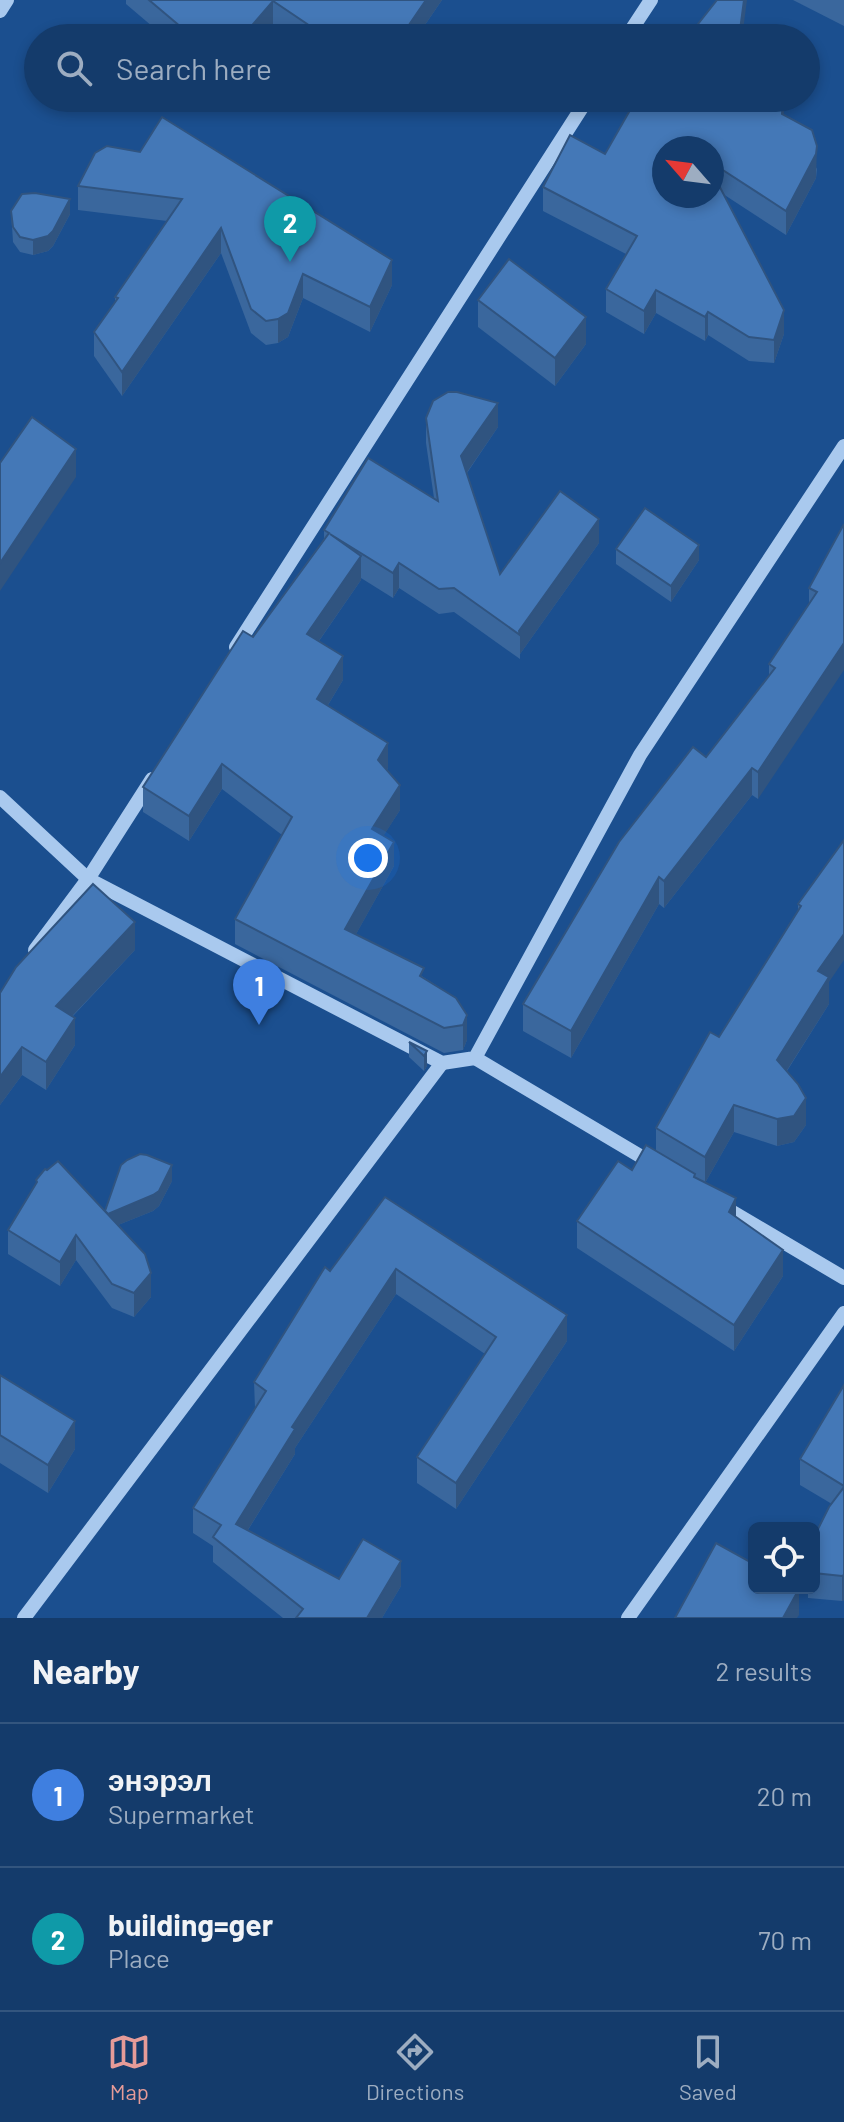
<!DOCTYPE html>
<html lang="en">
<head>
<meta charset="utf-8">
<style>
  body { margin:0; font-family:Barlow,sans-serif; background:#1d4271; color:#f1f3f6 }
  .controls { position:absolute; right:24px; bottom:24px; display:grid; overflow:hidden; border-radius:12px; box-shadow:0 4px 12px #0003 }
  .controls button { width:72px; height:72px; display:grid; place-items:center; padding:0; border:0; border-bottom:2px solid #33557e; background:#143b6b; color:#f1f3f6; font:40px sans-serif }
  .compass { position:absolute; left:652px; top:136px; width:72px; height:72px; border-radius:50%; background:#143b6b; box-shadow:0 4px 12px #0003; rotate:298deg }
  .you { position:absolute; left:368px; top:858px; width:28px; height:28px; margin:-20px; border:6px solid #fff; border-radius:50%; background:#1a73e8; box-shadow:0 0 0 12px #1a73e833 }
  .badge { display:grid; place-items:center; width:52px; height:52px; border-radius:50%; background:#e69b98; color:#fff; font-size:26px; font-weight:700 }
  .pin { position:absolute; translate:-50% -66px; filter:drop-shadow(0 2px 4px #0008) }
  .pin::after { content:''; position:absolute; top:42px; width:28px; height:24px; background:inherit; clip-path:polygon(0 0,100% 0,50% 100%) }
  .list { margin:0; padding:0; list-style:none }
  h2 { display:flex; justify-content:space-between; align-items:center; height:104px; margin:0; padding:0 32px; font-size:34px }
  h2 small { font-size:26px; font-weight:400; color:#9dadc1 }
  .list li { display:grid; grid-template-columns:52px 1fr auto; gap:24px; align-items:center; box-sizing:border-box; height:144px; padding:0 32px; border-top:2px solid #33557e }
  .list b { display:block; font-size:30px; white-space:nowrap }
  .list p { margin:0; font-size:26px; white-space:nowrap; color:#9dadc1 }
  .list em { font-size:26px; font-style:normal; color:#9dadc1 }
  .icon { flex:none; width:44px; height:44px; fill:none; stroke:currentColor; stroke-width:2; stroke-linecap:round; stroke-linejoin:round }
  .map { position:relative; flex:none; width:844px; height:1618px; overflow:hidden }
  .search { position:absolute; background:#143b6b; box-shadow:0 4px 12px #0003; left:24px; right:24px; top:24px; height:88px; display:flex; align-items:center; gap:20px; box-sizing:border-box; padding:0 28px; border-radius:44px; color:#9dadc1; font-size:30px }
  .sheet { height:392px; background:#143b6b }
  nav { display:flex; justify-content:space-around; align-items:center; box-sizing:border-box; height:112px; border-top:2px solid #33557e; background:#143b6b; font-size:22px; color:#9dadc1 }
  nav a { display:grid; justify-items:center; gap:4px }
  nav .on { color:#e69b98 }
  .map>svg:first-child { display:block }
</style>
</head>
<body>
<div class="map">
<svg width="844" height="1618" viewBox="0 0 844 1618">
  <rect width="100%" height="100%" fill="#1b4f8f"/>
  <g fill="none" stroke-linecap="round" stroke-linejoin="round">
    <!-- minor -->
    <g stroke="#a9c9ee" stroke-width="14">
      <path d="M0,11l7,-11"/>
      <path d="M626,38l25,-38"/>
      <path d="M236,647l352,-549"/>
      <path d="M0,797l88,82 354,184 33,-5 165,-303 204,-309"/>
      <path d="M35,950l53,-71 64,-100"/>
      <path d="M475,1058l182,108"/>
      <path d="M719,1204l125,74"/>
      <path d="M24,1618l418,-555"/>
      <path d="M628,1618l216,-305"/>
    </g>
  </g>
  <!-- wall -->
  <g fill="#3a679d" fill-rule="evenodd">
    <path d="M126,0h316l-26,38h-123l-20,-14 -12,14h-95l-40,-34z"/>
    <path d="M793,0h51v26z"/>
    <path d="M784,115l33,54 -1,9 -30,57 -63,-41 61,140 -10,29 -25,-2 -41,-26 -3,6 -49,-28 -12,21 -38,-22v-23l20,-35 -83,-43v-24l62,-33zM664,148h48v48z"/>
    <path d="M95,153l297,132 -22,47 -67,-34 -15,39 -10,6 -12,2 -15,-12 -30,-80 -99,143 -28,-40v-24l21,-30v-5l52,-76 -89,-11v-24z"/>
    <path d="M11,211l59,3 -17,32 -5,5 -15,4 -13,-3 -7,-10z"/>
    <path d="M478,300l108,44 -31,42 -77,-59z"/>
    <path d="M426,418l72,9 -31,46 33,101 99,-31 -79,111v5l-66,-47 -15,2 -40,-26 -6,10 -32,-20v2l-42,61 24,39 -15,25 60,63 -1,2 13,40 -17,26 11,30 -38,68 100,64 11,42 -4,10 -19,3 -209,-109v-25l47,-84 -60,-46 -33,52 -46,-29v-25l181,-248v-9l110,-32 -8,-55z"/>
    <path d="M844,524l-86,275 -6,-4 -88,113 -5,-4 -88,154 -48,-27v-27l183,-247 63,-81v-12l40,-59v-17z"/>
    <path d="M616,549l83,11 -28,42 -55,-38z"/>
    <path d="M844,840l-15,142v22l-42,67 19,54 -12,17 -17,4 -43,-14 -29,51 31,34 47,59 -49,75 -157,-103v-27l55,-51 24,-19v-23l63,-91 79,-126v-7z"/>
    <path d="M135,950l-62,66 2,29 -29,45 -24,-15 -22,30v-112z"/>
    <path d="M409,1042l18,9v15l-3,5 -15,-14z"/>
    <path d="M36,1180l69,31 67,-30 -13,25 -6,5 -35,14 33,72 -17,20 -22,-9 -36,-48 -16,26 -52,-32v-24l28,-45z"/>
    <path d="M385,1197l182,144 -111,168 -39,-26v-26l68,-103 -89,-60 -101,154v6l-47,76 91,49 62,7 -19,32h-99l-70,-56v-16l-20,-13v-25l62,-100 -1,-26 76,-111z"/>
    <path d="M0,1375l75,74 -27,44 -48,-30z"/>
    <path d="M844,1385v215l-2,1 -34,-3v-10h6v-51l18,-33 -32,-19v-26z"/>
  </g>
  <!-- shaded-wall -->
  <g fill="#305480">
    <path d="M426,0h16l-26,38h-16z"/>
    <path d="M744,0h3l-5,38h-3z"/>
    <path d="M273,1v23l-12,14h-20z"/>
    <path d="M783,98h2l-3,39v-23z"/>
    <path d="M817,146l-1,32 -30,57v-24z"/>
    <path d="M70,199v15l-17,32 -5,5 -15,4v-15z"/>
    <path d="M221,228v25l-99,143v-24z"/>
    <path d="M392,260v25l-22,47v-25z"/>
    <path d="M303,274v24l-15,39 -10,6v-24z"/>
    <path d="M656,290v23l-12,21v-23z"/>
    <path d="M784,310v24l-10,29v-23z"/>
    <path d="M708,312v23l-3,6v-24z"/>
    <path d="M586,317v27l-31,42v-28z"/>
    <path d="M498,403v24l-37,54v-25z"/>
    <path d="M76,449v28l-76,114v-28z"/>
    <path d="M599,519v24l-79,111v-19l-1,-4z"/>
    <path d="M699,545v15l-28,42v-16z"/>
    <path d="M361,556v24l-54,78v-24z"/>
    <path d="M399,563v25l-6,10v-25z"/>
    <path d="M844,643v27l-86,129v-27z"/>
    <path d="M343,656v24l-26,43v-24z"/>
    <path d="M388,743v25l-10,17v-25z"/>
    <path d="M222,764v25l-33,52v-25z"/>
    <path d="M752,768v27l-88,113v-27z"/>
    <path d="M400,785v25l-28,44v-25z"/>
    <path d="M394,842v24l-49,88v-25z"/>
    <path d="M659,877v27l-88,154v-27z"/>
    <path d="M135,922v28l-79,83v-27z"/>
    <path d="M844,934v26l-15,22v22l-52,82v-26l41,-89z"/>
    <path d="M467,1015v25l-4,10v-25z"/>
    <path d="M75,1018v27l-29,45v-28z"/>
    <path d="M22,1047v28l-22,30v-28z"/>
    <path d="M427,1051v15l-3,5v-15z"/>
    <path d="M806,1098v27l-12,17 -17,4v-27z"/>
    <path d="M734,1105v27l-29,51v-26z"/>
    <path d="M172,1165v16l-13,25 -6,5 -50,20v-15z"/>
    <path d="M736,1198v27l-7,-13z"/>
    <path d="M76,1235v25l-16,26v-24z"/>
    <path d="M783,1250v26l-49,75v-26z"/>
    <path d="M396,1269v25l-101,154v6l-59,95v-25l56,-97z"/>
    <path d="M151,1273v24l-17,20v-24z"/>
    <path d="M567,1315v26l-111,168v-26z"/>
    <path d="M75,1421v28l-27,44v-28z"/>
    <path d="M401,1561v25l-19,32h-15z"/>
    <path d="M844,1575v25l-2,1v-25z"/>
    <path d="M799,1589v26l-2,3h-14z"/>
  </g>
  <!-- building -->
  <g fill="#4478b7" stroke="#305480" stroke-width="2">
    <path d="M149,0h277l-26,38h-72l-55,-37 -32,37h-47z"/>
    <path d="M717,0h27l-5,38h-52z"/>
    <path d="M675,33l9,5h-12z"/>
    <path d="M637,98h146l-1,16 30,16 5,16 -1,8 -30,57 -74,-48v-15h-48v48h48v-24l72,138 -10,30 -25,-3 -41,-25 -3,5 -49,-27 -12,21 -38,-22 31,-53 -94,-49 27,-52 35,19z"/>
    <path d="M162,117l230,143 -22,47 -67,-33 -15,39 -10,6 -12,2 -15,-12 -30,-81 -99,144 -28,-40 24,-34 -3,-1 67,-98 -104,-13 17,-33 12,-7 33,6z"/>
    <path d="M35,193l35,6 -17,32 -5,5 -15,4 -13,-3 -7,-10 -2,-16 11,-17z"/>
    <path d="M509,259l77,58 -31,41 -77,-58z"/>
    <path d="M448,392h9l41,11 -37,53 39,118 60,-83 39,28 -80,112 1,4 -66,-47 -15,1 -40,-26 -6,10 -63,-39 31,22 -54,78 36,22 -26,43 71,44 -10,17 22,25 -28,44 22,13 -49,87 79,39 -4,8 36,22 11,17 -4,10 -19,3 -209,-109 57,-102 -70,-53 -33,52 -46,-29 100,-156 10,6 76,-104 -5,-3 44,-72 70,43 -12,-83 7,-17z"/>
    <path d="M32,417l44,32 -76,114v-100z"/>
    <path d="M645,508l54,37 -28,41 -55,-37z"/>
    <path d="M844,524v119l-86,129 -6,-4 -88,113 -5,-4 -88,154 -48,-27 96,-162 74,-95 13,10 69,-89 -6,-4 48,-72 -8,-4z"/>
    <path d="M844,840v94l-26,37 11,6 -52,83 21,24 8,14 -12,18 -17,3 -43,-14 -29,52 -49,-29 54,-96 9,5 82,-131 -3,-2z"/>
    <path d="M93,884l42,38 -79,84 19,12 -29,44 -24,-15 -22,30v-84l16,-26z"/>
    <path d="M409,1042l18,9 -3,5z"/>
    <path d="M646,1145l49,29 -1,3 42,21 -7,14 54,38 -49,75 -157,-104 41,-60 14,9z"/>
    <path d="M140,1154l7,1 25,10 -13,26 -6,4 -45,19 -3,-3 16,-46 6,-5z"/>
    <path d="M58,1161l87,93 6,19 -17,20 -22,-9 -36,-49 -16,27 -52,-32 29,-48 -1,-2 9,-11 2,1z"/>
    <path d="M385,1197l182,118 -111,168 -39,-26 79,-120 -100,-68 -104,158 3,2 -59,95 103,55 24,-40 38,22 -34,57h-71l7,-9 -90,-72 8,-12 -28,-17 73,-117 -12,-9 71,-115 5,4z"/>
    <path d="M0,1375l75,46 -27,44 -48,-30z"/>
    <path d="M844,1385v101l-44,-27z"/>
    <path d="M844,1487v88l-2,1 -28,-3v-36l15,-30z"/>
    <path d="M716,1543l38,21v24l45,1 -16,29h-108z"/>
  </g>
</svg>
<div class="controls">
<button><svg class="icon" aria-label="locate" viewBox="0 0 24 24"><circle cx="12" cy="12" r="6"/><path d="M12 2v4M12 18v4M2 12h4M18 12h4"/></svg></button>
</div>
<svg class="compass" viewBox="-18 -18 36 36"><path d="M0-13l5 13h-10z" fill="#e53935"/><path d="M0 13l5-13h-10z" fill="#9dadc1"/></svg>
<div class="you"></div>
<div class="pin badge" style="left:259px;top:1025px;background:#3f7fe0">1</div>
<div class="pin badge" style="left:290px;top:262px;background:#0f9aa8">2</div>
<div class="search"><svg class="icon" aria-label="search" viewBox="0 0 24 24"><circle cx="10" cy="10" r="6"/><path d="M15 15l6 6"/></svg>Search here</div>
</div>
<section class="sheet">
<h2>Nearby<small>2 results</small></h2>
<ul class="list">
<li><span class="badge" style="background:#3f7fe0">1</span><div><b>энэрэл</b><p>Supermarket</p></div><em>20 m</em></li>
<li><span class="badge" style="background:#0f9aa8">2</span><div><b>building=ger</b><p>Place</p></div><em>70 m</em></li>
</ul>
</section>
<nav>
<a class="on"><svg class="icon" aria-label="map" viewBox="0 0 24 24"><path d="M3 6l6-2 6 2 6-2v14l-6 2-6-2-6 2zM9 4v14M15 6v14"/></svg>Map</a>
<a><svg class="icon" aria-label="directions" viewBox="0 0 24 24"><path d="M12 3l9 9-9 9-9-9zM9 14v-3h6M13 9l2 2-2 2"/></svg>Directions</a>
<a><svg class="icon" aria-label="saved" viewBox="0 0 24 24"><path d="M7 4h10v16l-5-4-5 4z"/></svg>Saved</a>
</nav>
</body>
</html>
